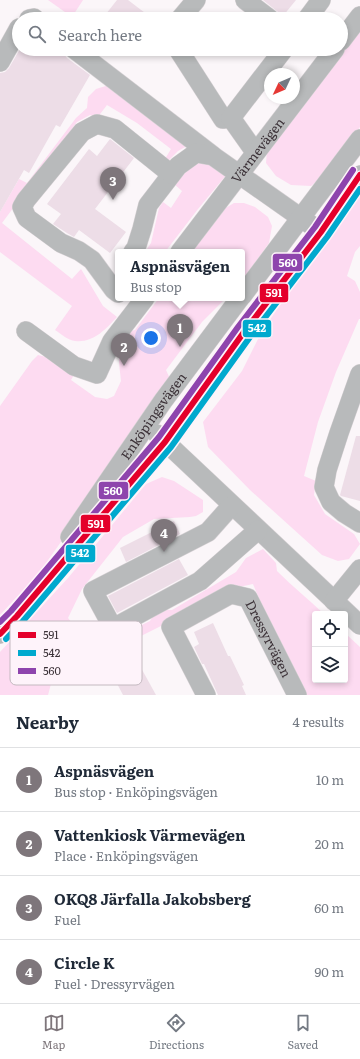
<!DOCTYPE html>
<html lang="en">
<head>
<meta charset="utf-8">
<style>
  body { margin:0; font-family:Literata,serif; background:#f6f6f7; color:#1f2937 }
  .controls { position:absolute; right:12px; bottom:12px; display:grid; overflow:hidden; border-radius:4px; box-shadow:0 2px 6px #0003 }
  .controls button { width:36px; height:36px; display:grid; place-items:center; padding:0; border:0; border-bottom:1px solid #e0e1e3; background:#fff; color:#1f2937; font:20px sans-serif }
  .compass { position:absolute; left:264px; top:68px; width:36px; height:36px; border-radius:50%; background:#fff; box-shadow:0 2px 6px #0003; rotate:226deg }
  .you { position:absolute; left:151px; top:338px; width:14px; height:14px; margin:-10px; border:3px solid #fff; border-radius:50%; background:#1a73e8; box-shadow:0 0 0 6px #1a73e833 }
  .badge { display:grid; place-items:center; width:26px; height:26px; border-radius:50%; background:#7e767b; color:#fff; font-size:13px; font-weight:700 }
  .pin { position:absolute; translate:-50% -33px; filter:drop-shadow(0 1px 2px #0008) }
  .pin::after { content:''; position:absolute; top:21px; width:14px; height:12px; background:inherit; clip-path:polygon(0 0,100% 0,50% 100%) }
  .popup { position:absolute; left:115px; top:249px; width:130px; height:52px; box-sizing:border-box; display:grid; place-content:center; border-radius:4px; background:#fff; filter:drop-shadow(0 1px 3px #0005); font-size:13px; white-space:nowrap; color:#747a83 }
  .popup b { font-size:15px; color:#1f2937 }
  .popup::after { content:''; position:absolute; left:50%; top:100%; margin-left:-8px; border:8px solid transparent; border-top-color:#fff }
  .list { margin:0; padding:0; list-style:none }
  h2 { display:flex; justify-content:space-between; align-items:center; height:52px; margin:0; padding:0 16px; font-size:17px }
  h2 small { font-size:13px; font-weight:400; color:#747a83 }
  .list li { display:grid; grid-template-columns:26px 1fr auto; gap:12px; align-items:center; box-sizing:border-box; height:64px; padding:0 16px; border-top:1px solid #e0e1e3 }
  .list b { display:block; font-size:15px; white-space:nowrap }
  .list p { margin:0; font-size:13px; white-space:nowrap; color:#747a83 }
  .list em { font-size:13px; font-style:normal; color:#747a83 }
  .icon { flex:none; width:22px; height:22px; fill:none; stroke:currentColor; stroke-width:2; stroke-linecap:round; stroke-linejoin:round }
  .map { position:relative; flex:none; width:360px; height:695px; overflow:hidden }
  .search { position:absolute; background:#fff; box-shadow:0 2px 6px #0003; left:12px; right:12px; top:12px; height:44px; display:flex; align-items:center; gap:10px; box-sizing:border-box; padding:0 14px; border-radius:22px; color:#747a83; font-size:15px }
  .sheet { height:308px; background:#fff }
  nav { display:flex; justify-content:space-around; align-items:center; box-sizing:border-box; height:56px; border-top:1px solid #e0e1e3; background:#fff; font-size:11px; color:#747a83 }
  nav a { display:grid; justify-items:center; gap:2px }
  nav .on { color:#7e767b }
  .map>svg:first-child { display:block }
</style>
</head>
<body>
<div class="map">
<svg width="360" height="695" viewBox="0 0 360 695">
  <rect width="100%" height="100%" fill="#fbf6f9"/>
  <!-- green -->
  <g fill="#fddbf1">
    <path d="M48,0h35l-11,17z"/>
    <path d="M360,29v98l-36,48 -13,11 -20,-1 -15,-9 -10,-13 1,-12z"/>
    <path d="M109,85l78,61 -9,5 -10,10 -3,-2 6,-10 -34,-26 -30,-18 -10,13 -7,-3 -13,7 -75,101 70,56 9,-10 22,37 14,11c-12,13 -24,26 -42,24 -7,-1 -14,-7 -20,-11l17,-24 -72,-54v-40l19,-33 8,4 49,-65 11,-10 1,-11 8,-8z"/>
    <path d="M193,161l13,1 21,12 -29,35 -33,43h-20l6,-9 8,-35 4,-6 8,6 11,-17 -9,-8z"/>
    <path d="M360,186v60l-5,6 -8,24 8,5 5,11v27h-1l-23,53 -18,50 -14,54 12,5 -2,14 11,19 29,20 6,10 -11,15 -11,2 -16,-6 -72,-65 -42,-43 -5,-25 39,-51 19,-38z"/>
    <path d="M234,203h10l11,4 13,10 4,9 -3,17 -27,38v-29h-50l32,-43z"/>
    <path d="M159,298h67l-24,24 -36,48 5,11 -84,124 -48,68 -39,42v-209l32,-45 6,-6 12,3 25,15 -4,7 24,17 12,2 7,-3 7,-15 -2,-18v-19l12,-13 4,-1z"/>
    <path d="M162,477l12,4 29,19v12l-7,4 -6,1 -36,2 -31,18 -41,52 -14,29 13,16 13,-4 13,10 14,-5 29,-14 7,-11h15l64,-38 10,-14 17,-9 13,14 1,8c15,15 31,28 47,43h-9v66h30v-47l15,14v48h-54l-38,-75 -15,-36 -33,7 -57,34 -36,18 -24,34 -31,-1 -21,8 -3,11h-48v-43l68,-74 78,-94z"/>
  </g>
  <!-- building -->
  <g fill="#eddde7">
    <path d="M117,0h11l25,19h-51z"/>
    <path d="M263,0h33l-13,16z"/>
    <path d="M20,49h42l1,1 1,4 3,4 23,17 -30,52 -4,-2 -27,48 -5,-3 -24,42v-139l5,-1 4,-4z"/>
    <path d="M110,139l24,19 -39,51 31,23 -16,21 -31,-23 -5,7 -7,-4 -14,-9 8,-10 -14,-10 42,-55 8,7z"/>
    <path d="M356,436h4v65l-19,-5 -1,-1z"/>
    <path d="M174,521l6,13 -54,28 -6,-14z"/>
    <path d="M179,559l9,16 -71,38 -9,-17z"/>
    <path d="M213,623l15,33h2l14,29 -2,1 4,9h-28l-14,-31h-2l-8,-17 5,-3 -5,-12z"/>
    <path d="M135,657l21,38h-33l-13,-25z"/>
  </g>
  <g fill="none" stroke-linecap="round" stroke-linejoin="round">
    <!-- minor casing -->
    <g stroke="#d8d3d6" stroke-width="20">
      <g id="minor">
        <path d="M245,0l25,19"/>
        <path d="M29,19l5,-1 1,1"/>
        <path d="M180,19l16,-19"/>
        <path d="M307,19l14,-19"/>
        <path d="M341,41l19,-25"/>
        <path d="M74,49l138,106"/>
        <path d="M178,49l45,70 8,-1"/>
        <path d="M0,62l19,-34"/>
        <path d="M255,152l-24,-34 53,-69"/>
        <path d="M133,252l3,-4 6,-19 6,-24 30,-39 18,-13 17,3 108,76"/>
        <path id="s1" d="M180,252l155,-203"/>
        <path d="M118,293l-4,-3 -22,-30 -13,-9 -18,-8 -34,-25 -5,-11 4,-7 56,-68 15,-8 18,5 56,45"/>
        <path d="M242,296l118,-157"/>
        <path d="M26,331l48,35 23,8 15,-33 33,-43"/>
        <path d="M360,374l-21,59 -12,37 -3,17 7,15 13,11 16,10"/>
        <path d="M157,434l203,191"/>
        <path d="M232,505l-24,27 -115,59 20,37 87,-47 58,-51"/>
        <path id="s2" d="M70,537l93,-136 77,-103"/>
        <path d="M334,601l26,-32"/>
        <path d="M0,634l17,-18 148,-174 79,-110 77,-100 39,-57"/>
        <path id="s3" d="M206,695l-35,-68 60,-33 17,4 49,97"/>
      </g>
    </g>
    <!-- minor -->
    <use href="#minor" stroke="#b8babb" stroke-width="19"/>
    <!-- bus-1 casing -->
    <g stroke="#fef3fa" stroke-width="9">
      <path id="bus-1" d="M0,634l17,-18 148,-174 79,-110 77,-100 39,-57"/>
    </g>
    <!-- bus-2 casing -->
    <g stroke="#fef3fa" stroke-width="9">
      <path id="bus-2" d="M6,639l17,-18 148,-174 79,-110 77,-100 33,-48"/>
    </g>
    <!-- bus-3 casing -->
    <g stroke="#fef3fa" stroke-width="9">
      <path id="bus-3" d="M0,622l11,-11 148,-174 79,-110 77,-100 38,-57"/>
    </g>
    <!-- bus-1 -->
    <use href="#bus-1" stroke="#e4002b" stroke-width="6"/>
    <!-- bus-2 -->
    <use href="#bus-2" stroke="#00a9ce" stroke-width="6"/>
    <!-- bus-3 -->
    <use href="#bus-3" stroke="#8e44ad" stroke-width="6"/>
  </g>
  <g text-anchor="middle" stroke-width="3" stroke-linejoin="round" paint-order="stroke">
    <!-- street labels -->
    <g font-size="13" fill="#3b3137" stroke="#fef3fa">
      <text dy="5" stroke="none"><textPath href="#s1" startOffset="128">Värmevägen</textPath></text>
      <text dy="5" stroke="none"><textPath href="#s2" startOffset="147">Enköpingsvägen</textPath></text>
      <text dy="5" stroke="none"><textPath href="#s3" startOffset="208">Dressyrvägen</textPath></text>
    </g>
  </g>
  <!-- legend -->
  <rect x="10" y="621" width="132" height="64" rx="6" fill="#fef3fa" stroke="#c4b9c0" stroke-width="1"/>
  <rect x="18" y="632" width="18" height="6" fill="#e4002b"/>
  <rect x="18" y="650" width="18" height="6" fill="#00a9ce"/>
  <rect x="18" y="668" width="18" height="6" fill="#8e44ad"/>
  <g font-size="11" fill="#3b3137">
    <text x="43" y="639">591</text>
    <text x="43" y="657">542</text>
    <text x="43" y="675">560</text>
  </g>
  <g stroke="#fef3fa" stroke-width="1.5">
    <rect x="272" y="253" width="31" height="19" rx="4" fill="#8e44ad"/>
    <rect x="259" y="283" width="30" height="20" rx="4" fill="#e4002b"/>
    <rect x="242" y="319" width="30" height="19" rx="4" fill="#00a9ce"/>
    <rect x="98" y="481" width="31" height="19" rx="4" fill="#8e44ad"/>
    <rect x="80" y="514" width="31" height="19" rx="4" fill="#e4002b"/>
    <rect x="65" y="544" width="31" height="19" rx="4" fill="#00a9ce"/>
  </g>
  <g font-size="11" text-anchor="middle" font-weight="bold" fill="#fff">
    <text x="288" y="267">560</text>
    <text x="274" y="297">591</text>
    <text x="257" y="332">542</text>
    <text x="113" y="495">560</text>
    <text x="96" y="528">591</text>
    <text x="80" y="557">542</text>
  </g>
</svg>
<div class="controls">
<button><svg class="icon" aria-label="locate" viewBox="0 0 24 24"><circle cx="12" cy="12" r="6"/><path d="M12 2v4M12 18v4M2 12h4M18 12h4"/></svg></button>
<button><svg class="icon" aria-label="layers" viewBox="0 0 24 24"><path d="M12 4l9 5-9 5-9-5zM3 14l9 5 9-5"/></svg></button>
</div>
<svg class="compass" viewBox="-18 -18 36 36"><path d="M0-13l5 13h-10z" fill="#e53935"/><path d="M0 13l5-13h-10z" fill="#747a83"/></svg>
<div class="you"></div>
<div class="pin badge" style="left:180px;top:347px">1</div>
<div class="popup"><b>Aspnäsvägen</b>Bus stop</div>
<div class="pin badge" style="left:124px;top:366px">2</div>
<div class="pin badge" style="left:113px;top:200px">3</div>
<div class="pin badge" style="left:164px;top:552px">4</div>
<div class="search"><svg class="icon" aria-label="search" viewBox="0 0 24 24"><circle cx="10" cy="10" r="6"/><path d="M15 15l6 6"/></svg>Search here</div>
</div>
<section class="sheet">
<h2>Nearby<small>4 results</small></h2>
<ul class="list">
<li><span class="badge">1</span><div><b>Aspnäsvägen</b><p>Bus stop · Enköpingsvägen</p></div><em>10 m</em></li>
<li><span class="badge">2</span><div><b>Vattenkiosk Värmevägen</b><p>Place · Enköpingsvägen</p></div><em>20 m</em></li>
<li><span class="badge">3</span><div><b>OKQ8 Järfalla Jakobsberg</b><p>Fuel</p></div><em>60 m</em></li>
<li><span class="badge">4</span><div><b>Circle K</b><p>Fuel · Dressyrvägen</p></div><em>90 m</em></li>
</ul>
</section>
<nav>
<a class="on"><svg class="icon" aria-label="map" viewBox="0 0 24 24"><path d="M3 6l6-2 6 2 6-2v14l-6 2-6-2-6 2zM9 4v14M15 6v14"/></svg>Map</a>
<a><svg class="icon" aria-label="directions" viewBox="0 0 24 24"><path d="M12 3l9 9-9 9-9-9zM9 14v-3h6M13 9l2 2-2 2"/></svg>Directions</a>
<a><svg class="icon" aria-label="saved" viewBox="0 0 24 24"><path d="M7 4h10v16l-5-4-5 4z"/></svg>Saved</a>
</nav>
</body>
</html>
